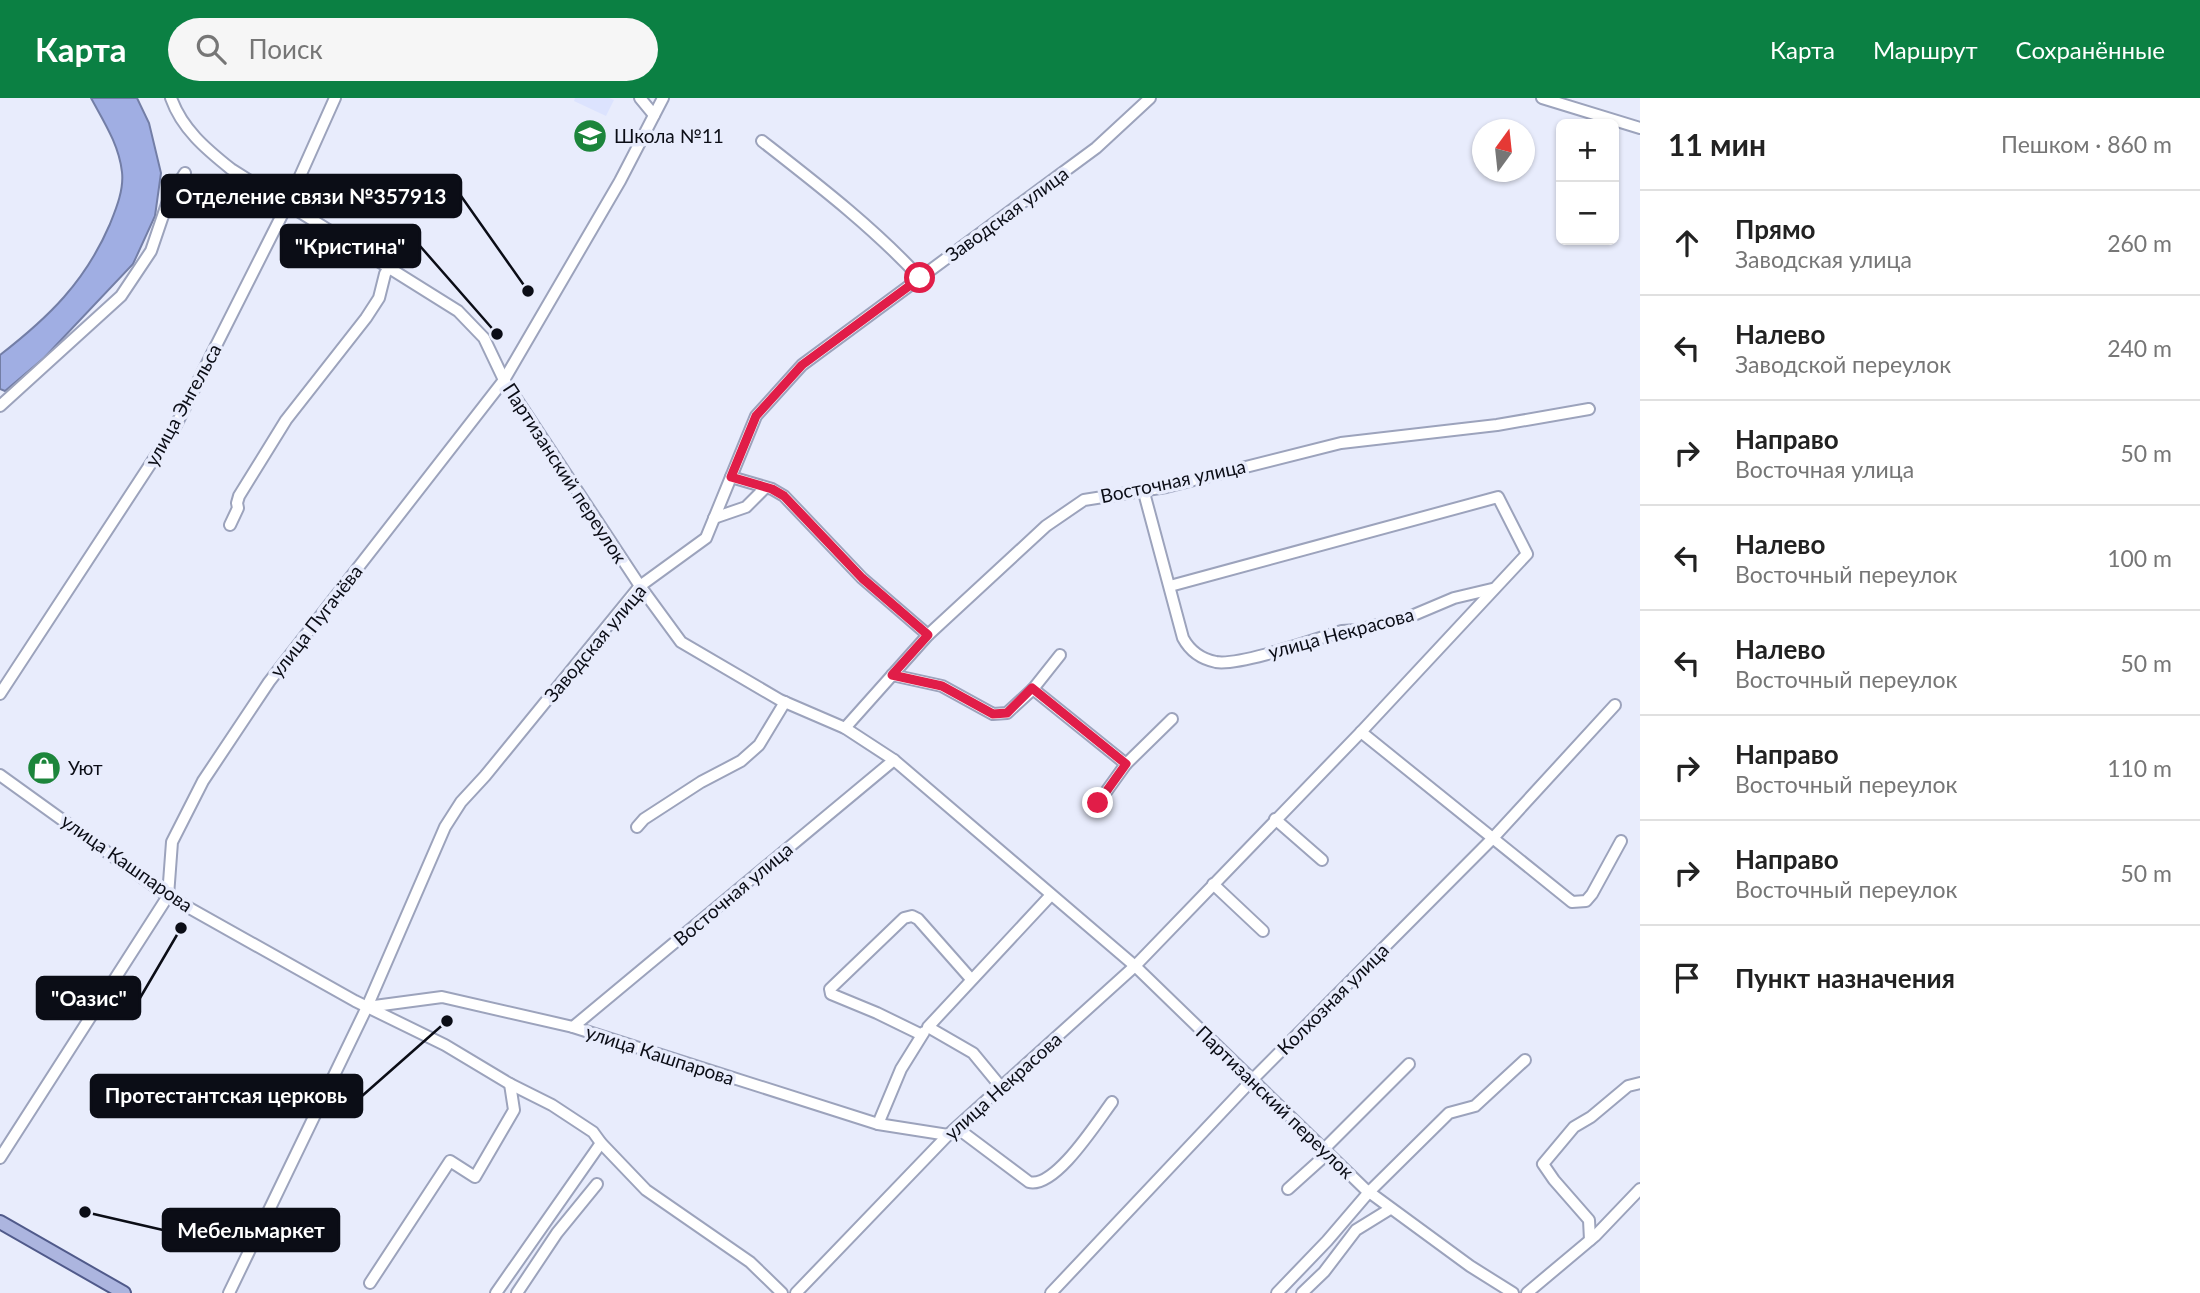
<!DOCTYPE html>
<html lang="ru">
<head>
<meta charset="utf-8">
<style>
  body { margin:0; font-family:Lato,sans-serif; background:#f6f6f6; color:#222 }
  .controls { position:absolute; right:21px; top:21px; display:grid; overflow:hidden; border-radius:10px; box-shadow:0 2px 5px #0004 }
  .controls button { width:63px; height:63px; display:grid; place-items:center; padding:0; border:0; border-bottom:2px solid #e0e0e0; background:#fff; color:#222; font:35px sans-serif }
  .compass { position:absolute; left:1472px; top:21px; width:63px; height:63px; border-radius:50%; background:#fff; box-shadow:0 2px 5px #0004; rotate:15deg }
  .stop { position:absolute; width:21px; height:21px; margin:-16px; border:5px solid #e11d48; border-radius:50%; background:#fff }
  .stop.end { background:#e11d48; border-color:#fff; box-shadow:0 2px 7px #0008 }
  .list { margin:0; padding:0; list-style:none }
  h2 { display:flex; justify-content:space-between; align-items:center; height:91px; margin:0; padding:0 28px; font-size:30px }
  h2 small { font-size:23px; font-weight:400; color:#767676 }
  .list li { display:grid; grid-template-columns:46px 1fr auto; gap:21px; align-items:center; box-sizing:border-box; height:105px; padding:0 28px; border-top:2px solid #e0e0e0 }
  .list b { display:block; font-size:26px; white-space:nowrap }
  .list p { margin:0; font-size:23px; white-space:nowrap; color:#767676 }
  .list em { font-size:23px; font-style:normal; color:#767676 }
  .icon { flex:none; width:38px; height:38px; fill:none; stroke:currentColor; stroke-width:2; stroke-linecap:round; stroke-linejoin:round }
  .map { position:relative; flex:none; width:1640px; height:1195px; overflow:hidden }
  header { display:flex; align-items:center; gap:42px; box-sizing:border-box; height:98px; padding:0 35px; background:#0b8043; color:#fff }
  header strong { font-size:33px }
  nav { display:flex; gap:38px; margin-inline-start:auto; font-size:24px }
  .search { width:490px; height:63px; background:#f6f6f6; display:flex; align-items:center; gap:18px; box-sizing:border-box; padding:0 24px; border-radius:38px; color:#767676; font-size:26px }
  main { display:flex }
  aside { flex:1; background:#fff }
  .map>svg:first-child { display:block }
</style>
</head>
<body>
<header>
<strong>Карта</strong>
<div class="search"><svg class="icon" aria-label="search" viewBox="0 0 24 24"><circle cx="10" cy="10" r="6"/><path d="M15 15l6 6"/></svg>Поиск</div>
<nav><a>Карта</a><a>Маршрут</a><a>Сохранённые</a></nav>
</header>
<main>
<div class="map">
<svg width="1640" height="1195" viewBox="0 0 1640 1195">
  <rect width="100%" height="100%" fill="#e8ecfc"/>
  <!-- built -->
  <path fill="#dce3fe" d="M575,0h34l5,2 -8,16 -32,-15z"/>
  <!-- water -->
  <path fill="#a0aee3" stroke="#737ea6" stroke-width="2" d="M91,0h46l12,25 12,50 -6,43 -22,48 -89,94 -39,33 -5,-2v-34c49,-38 85,-73 110,-131 6,-15 14,-34 12,-52 -3,-27 -18,-50 -31,-74z"/>
  <g fill="none" stroke-linecap="round" stroke-linejoin="round">
    <!-- minor casing -->
    <g stroke="#9ca3bc" stroke-width="14">
      <g id="minor">
        <path d="M171,0c11,31 35,51 60,71l227,142 26,27 20,42 136,206 41,56 99,58 65,28 49,32 241,206 230,223 105,77 43,27"/>
        <path d="M640,0l14,17"/>
        <path d="M1542,0l98,30"/>
        <path d="M762,43c55,43 111,86 158,137"/>
        <path d="M0,308l121,-110 30,-45 18,-53 16,-25"/>
        <path d="M731,379l41,12 12,7 78,82 66,57"/>
        <path d="M1143,391l40,149c7,13 18,21 33,24 24,4 100,-23 126,-31l16,-1 51,-13 45,-19 38,-9"/>
        <path d="M714,420l32,-11 19,-19"/>
        <path d="M230,427l8,-17 -1,-5 2,-7 47,-76 80,-102 13,-20 6,-24 4,-7"/>
        <path d="M892,577l50,11 51,28 14,-1 26,-24 93,75"/>
        <path d="M1033,591l27,-34"/>
        <path d="M0,596l176,-269 112,-222 47,-105"/>
        <path d="M845,630l83,-93 118,-109 38,-26 82,-13 175,-44 156,-18 92,-16"/>
        <path d="M1361,634l211,170 14,-1 6,-7 29,-53"/>
        <path d="M0,677l168,121 187,105 90,44 65,39 42,21 41,27 8,11 45,47 104,72 32,31"/>
        <path d="M1098,705l28,-39 46,-45"/>
        <path d="M1275,721l47,41"/>
        <path d="M637,729l7,-8 57,-37 40,-21 18,-16 26,-43"/>
        <path d="M1213,786l50,47"/>
        <path d="M367,909l75,-10 131,30 305,97 70,11"/>
        <path d="M573,929l321,-267"/>
        <path d="M920,936l-43,-21 -46,-19 -1,-5 74,-71 8,-2 6,3 53,60"/>
        <path d="M1001,989l-28,-34 -45,-26 123,-132"/>
        <path d="M878,1026l23,-55 23,-37"/>
        <path d="M954,1032l7,1 68,51c26,7 68,-60 83,-80"/>
        <path d="M1324,1051l85,-85"/>
        <path d="M0,1060l168,-262 4,-54 31,-61 66,-99 235,-302 116,-199 43,-83"/>
        <path d="M1288,1091l40,-36"/>
        <path d="M1590,1142l-1,-20 -35,-40 -11,-16 31,-37 17,-10 37,-31 12,-3"/>
        <path d="M370,1185l80,-122 25,16 39,-67 -4,-26"/>
        <path d="M229,1195l138,-286 78,-180 16,-25 24,-26 155,-190 66,-48 50,-122 46,-51 294,-217 54,-50"/>
        <path d="M496,1195l105,-150"/>
        <path d="M517,1195l40,-60 40,-49"/>
        <path d="M796,1195l152,-158 187,-169 226,-234 166,-178 -29,-57 -328,89"/>
        <path d="M1051,1195l201,-213 241,-242 122,-133"/>
        <path d="M1277,1195l50,-52 42,-49 80,-79 26,-7 50,-46"/>
        <path d="M1302,1195l22,-21 32,-42 34,-21"/>
        <path d="M1527,1195l68,-57 45,-47"/>
      </g>
    </g>
    <!-- major casing -->
    <g stroke="#505a8a" stroke-width="16">
      <path id="major" d="M0,1124l124,71"/>
    </g>
    <!-- minor -->
    <use href="#minor" stroke="#fff" stroke-width="10"/>
    <!-- major -->
    <use href="#major" stroke="#acb5df" stroke-width="12"/>
  </g>
  <g fill="none" stroke-linecap="round" stroke-linejoin="round">
    <!-- route -->
    <path stroke="#e11d48" stroke-width="9" d="M920,180l-118,87 -46,51 -25,61 41,12 12,7 78,82 66,57 -36,40 50,11 51,28 14,-1 25,-25 94,76 -28,39"/>
  </g>
  <!-- icons -->
  <defs>
    <g id="school-disc" transform="scale(1.75)"><circle r="9.5" fill="#1c853b" stroke="#e8ecfc"/><path d="M0-5L7-2L0 1L-7-2ZM-4 1L0 2.5L4 1V4Q0 6-4 4Z" fill="#fff"/></g>
    <g id="shop-disc" transform="scale(1.75)"><circle r="9.5" fill="#1c853b" stroke="#e8ecfc"/><path d="M-5-2.5h2.3a2.7 3.5 0 0 1 5.4 0H5L5.5 6h-11ZM-1.5-2.5h3a1.5 2.3 0 0 0-3 0Z" fill="#fff"/></g>
  </defs>
  <g fill-rule="evenodd">
    <use href="#school-disc" x="590" y="38"/>
    <use href="#shop-disc" x="44" y="670"/>
  </g>
  <g text-anchor="middle" stroke-width="7" stroke-linejoin="round" paint-order="stroke">
    <!-- poi labels -->
    <g font-size="19" fill="#0b0d16" stroke="#e8ecfc" text-anchor="start">
      <text x="614" y="45">Школа №11</text>
      <text x="68" y="677">Уют</text>
    </g>
    <!-- street labels -->
    <g font-size="19" fill="#0b0d16" stroke="#e8ecfc">
      <text transform="translate(1007 116) rotate(-36)" y="7">Заводская улица</text>
      <text transform="translate(183 307) rotate(-61)" y="7">улица Энгельса</text>
      <text transform="translate(565 375) rotate(57)" y="7">Партизанский переулок</text>
      <text transform="translate(1173 383) rotate(-12)" y="7">Восточная улица</text>
      <text transform="translate(316 523) rotate(-52)" y="7">улица Пугачёва</text>
      <text transform="translate(1341 535) rotate(-15)" y="7">улица Некрасова</text>
      <text transform="translate(595 545) rotate(-50)" y="7">Заводская улица</text>
      <text transform="translate(127 765) rotate(35)" y="7">улица Кашпарова</text>
      <text transform="translate(733 796) rotate(-40)" y="7">Восточная улица</text>
      <text transform="translate(1333 901) rotate(-45)" y="7">Колхозная улица</text>
      <text transform="translate(660 957) rotate(18)" y="7">улица Кашпарова</text>
      <text transform="translate(1003 988) rotate(-42)" y="7">улица Некрасова</text>
      <text transform="translate(1275 1004) rotate(44)" y="7">Партизанский переулок</text>
    </g>
  </g>
  <!-- callouts -->
  <path fill="none" stroke="#0b0d16" stroke-width="2.5" d="M528 193L461 98M497 236L420 148M181 830L140 900M447 923L362 998M85 1114L163 1132"/>
  <g fill="#0b0d16" stroke="#e8ecfc" stroke-width="2.5">
    <circle cx="528" cy="193" r="7"/>
    <circle cx="497" cy="236" r="7"/>
    <circle cx="181" cy="830" r="7"/>
    <circle cx="447" cy="923" r="7"/>
    <circle cx="85" cy="1114" r="7"/>
  </g>
  <g fill="#0b0d16" stroke="#0b0d16" stroke-width="2.5">
    <rect x="162" y="77" width="299" height="42" rx="7"/>
    <rect x="281" y="127" width="139" height="42" rx="7"/>
    <rect x="37" y="879" width="103" height="42" rx="7"/>
    <rect x="91" y="977" width="271" height="42" rx="7"/>
    <rect x="163" y="1111" width="176" height="42" rx="7"/>
  </g>
  <g font-size="21" text-anchor="middle" font-weight="bold" fill="#fff">
    <text x="311" y="106">Отделение связи №357913</text>
    <text x="350" y="156">"Кристина"</text>
    <text x="89" y="908">"Оазис"</text>
    <text x="226" y="1005">Протестантская церковь</text>
    <text x="251" y="1140">Мебельмаркет</text>
  </g>
</svg>
<div class="controls">
<button>+</button>
<button>−</button>
</div>
<svg class="compass" viewBox="-18 -18 36 36"><path d="M0-13l5 13h-10z" fill="#e53935"/><path d="M0 13l5-13h-10z" fill="#767676"/></svg>
<div class="stop" style="left:920px;top:180px"></div>
<div class="stop end" style="left:1098px;top:705px"></div>
</div>
<aside>
<h2>11 мин<small>Пешком · 860 m</small></h2>
<ul class="list">
<li><svg class="icon" aria-label="ahead" viewBox="0 0 24 24"><path d="M12 20V5M6 11l6-6 6 6"/></svg><div><b>Прямо</b><p>Заводская улица</p></div><em>260 m</em></li>
<li><svg class="icon" aria-label="left" viewBox="0 0 24 24"><path d="M17 20v-9H6M10 6l-5 5 5 5"/></svg><div><b>Налево</b><p>Заводской переулок</p></div><em>240 m</em></li>
<li><svg class="icon" aria-label="right" viewBox="0 0 24 24"><path d="M7 20v-9h11M14 6l5 5-5 5"/></svg><div><b>Направо</b><p>Восточная улица</p></div><em>50 m</em></li>
<li><svg class="icon" aria-label="left" viewBox="0 0 24 24"><path d="M17 20v-9H6M10 6l-5 5 5 5"/></svg><div><b>Налево</b><p>Восточный переулок</p></div><em>100 m</em></li>
<li><svg class="icon" aria-label="left" viewBox="0 0 24 24"><path d="M17 20v-9H6M10 6l-5 5 5 5"/></svg><div><b>Налево</b><p>Восточный переулок</p></div><em>50 m</em></li>
<li><svg class="icon" aria-label="right" viewBox="0 0 24 24"><path d="M7 20v-9h11M14 6l5 5-5 5"/></svg><div><b>Направо</b><p>Восточный переулок</p></div><em>110 m</em></li>
<li><svg class="icon" aria-label="right" viewBox="0 0 24 24"><path d="M7 20v-9h11M14 6l5 5-5 5"/></svg><div><b>Направо</b><p>Восточный переулок</p></div><em>50 m</em></li>
<li><svg class="icon" aria-label="arrive" viewBox="0 0 24 24"><path d="M6 21V4h12l-3 4 3 4H6"/></svg><div><b>Пункт назначения</b></div></li>
</ul>
</aside>
</main>
</body>
</html>
